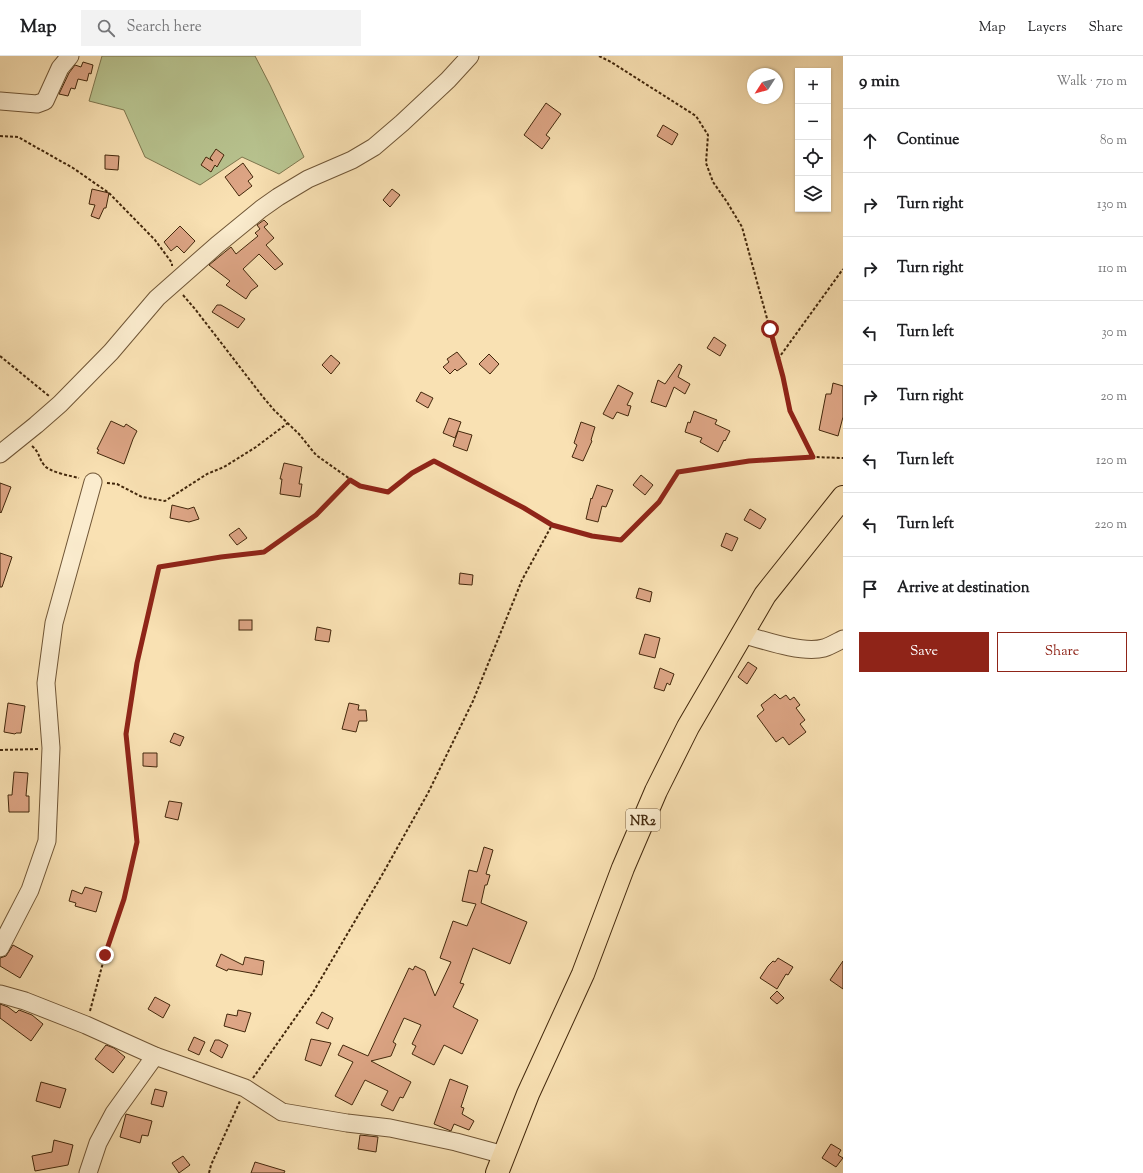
<!DOCTYPE html>
<html lang="en">
<head>
<meta charset="utf-8">
<style>
  body { margin:0; font-family:"Sorts Mill Goudy",serif; background:#f2f2f2; color:#202124 }
  .controls { position:absolute; right:12px; top:12px; display:grid; overflow:hidden; border-radius:0px; box-shadow:0 1px 3px #0004 }
  .controls button { width:36px; height:36px; display:grid; place-items:center; padding:0; border:0; border-bottom:1px solid #e0e0e0; background:#fff; color:#202124; font:20px sans-serif }
  .compass { position:absolute; left:747px; top:12px; width:36px; height:36px; border-radius:50%; background:#fff; box-shadow:0 1px 3px #0004; rotate:234deg }
  .stop { position:absolute; width:12px; height:12px; margin:-9px; border:3px solid #8f2418; border-radius:50%; background:#fff }
  .stop.end { background:#8f2418; border-color:#fff; box-shadow:0 1px 4px #0008 }
  .list { margin:0; padding:0; list-style:none }
  h2 { display:flex; justify-content:space-between; align-items:center; height:52px; margin:0; padding:0 16px; font-size:17px }
  h2 small { font-size:13px; font-weight:400; color:#757577 }
  .list li { display:grid; grid-template-columns:26px 1fr auto; gap:12px; align-items:center; box-sizing:border-box; height:64px; padding:0 16px; border-top:1px solid #e0e0e0 }
  .list b { display:block; font-size:15px; white-space:nowrap }
  .list em { font-size:13px; font-style:normal; color:#757577 }
  .actions { display:flex; gap:8px; padding:12px 16px }
  .actions a { flex:1; padding:9px 0; border:1px solid #8f2418; border-radius:0px; text-align:center; font-size:14px; color:#8f2418 }
  .actions .main { background:#8f2418; color:#fff }
  .icon { flex:none; width:22px; height:22px; fill:none; stroke:currentColor; stroke-width:2; stroke-linecap:round; stroke-linejoin:round }
  .map { position:relative; flex:none; width:843px; height:1117px; overflow:hidden }
  header { display:flex; align-items:center; gap:24px; box-sizing:border-box; height:56px; padding:0 20px; background:#fff; border-bottom:1px solid #e0e0e0 }
  header strong { font-size:19px }
  nav { display:flex; gap:22px; margin-inline-start:auto; font-size:14px }
  .search { width:280px; height:36px; background:#f2f2f2; display:flex; align-items:center; gap:10px; box-sizing:border-box; padding:0 14px; border-radius:0px; color:#757577; font-size:15px }
  main { display:flex }
  aside { flex:1; background:#fff }
  .map>svg:first-child { display:block }
</style>
</head>
<body>
<header>
<strong>Map</strong>
<div class="search"><svg class="icon" aria-label="search" viewBox="0 0 24 24"><circle cx="10" cy="10" r="6"/><path d="M15 15l6 6"/></svg>Search here</div>
<nav><a>Map</a><a>Layers</a><a>Share</a></nav>
</header>
<main>
<div class="map">
<svg width="843" height="1117" viewBox="0 0 843 1117">
  <rect width="100%" height="100%" fill="#f9e1b3"/>
  <filter id="stains"><feTurbulence type="fractalNoise" baseFrequency=".005" numOctaves="4"/><feColorMatrix values="0 0 0 0 .2 0 0 0 0 .09 0 0 0 0 .02 0 0 0 .5 -.17"/></filter>
  <radialGradient id="worn" r=".72"><stop offset=".6" stop-color="#630" stop-opacity="0"/><stop offset="1" stop-color="#630" stop-opacity=".3"/></radialGradient>
  <!-- green -->
  <path fill="#b8c490" stroke="#7e764e" d="M102,0h153l15,29 34,72 -25,17 -37,-17 -42,28 -55,-28 -21,-47 -35,-9z"/>
  <!-- building -->
  <g fill="#dda585" stroke="#43280c">
    <path d="M83,6l10,3 -2,9 -2,-1 -2,8 -9,-2 -3,10 -4,-1 -3,8 -9,-2 10,-21 6,-8 6,2z"/>
    <path d="M546,47l15,11 -15,21 4,3 -8,11 -18,-14z"/>
    <path d="M663,69l15,9 -6,11 -15,-9z"/>
    <path d="M216,93l8,6 -7,12 -2,-2 -4,7 -10,-7 5,-8 7,4 -3,-3z"/>
    <path d="M105,99l14,1 -1,14 -13,-1z"/>
    <path d="M243,107l10,14 -5,4 4,5 -13,10 -14,-19z"/>
    <path d="M92,133l17,4 -3,15h-2l-5,11 -8,-3 4,-11 -6,-1z"/>
    <path d="M392,133l8,6 -10,12 -7,-7z"/>
    <path d="M264,164l4,4 -4,3 10,11 -8,7 17,19 -8,6 -16,-16 -16,15 15,17 -7,5 -5,8 -20,-14 4,-4 -21,-16 22,-18 5,7 22,-18 -3,-3 5,-4 -3,-4z"/>
    <path d="M180,170l15,15 -11,12 -7,-7 -6,5 -7,-9z"/>
    <path d="M217,249h4l24,14 -7,9 -26,-16z"/>
    <path d="M714,281l12,8 -6,11 -13,-8z"/>
    <path d="M457,296l10,12 -10,7 -2,-2 -5,5 -7,-7 6,-5 -2,-3z"/>
    <path d="M489,298l10,10 -9,10 -11,-10z"/>
    <path d="M331,299l9,8 -9,11 -9,-9z"/>
    <path d="M679,308l3,2 -4,11 12,7 -5,10 -11,-7 -8,20 -15,-5 7,-22 7,4z"/>
    <path d="M833,327l10,3v31l-5,19 -19,-6 7,-36h5z"/>
    <path d="M618,329l15,8 -6,12 4,1 -3,10 -11,-4 -4,7 -10,-5z"/>
    <path d="M421,336l12,6 -5,10 -12,-7z"/>
    <path d="M694,355l23,9 -2,4 15,7 -5,10 -1,-1 -6,12 -18,-10 2,-4 -17,-6 3,-10 2,1z"/>
    <path d="M449,362l12,4 -6,16 -12,-5z"/>
    <path d="M111,365l13,6 2,-3 11,7 -4,8 -9,25 -27,-11 2,-3 -2,-1z"/>
    <path d="M581,366l14,5 -4,13 1,1 -9,20 -11,-4 5,-12 -3,-2z"/>
    <path d="M458,375l14,4 -5,16 -14,-5z"/>
    <path d="M284,407l18,4 -3,17h3l-2,13 -20,-3 2,-15h-2z"/>
    <path d="M641,419l12,10 -8,10 -12,-10z"/>
    <path d="M0,427l11,4 -10,26 -1,-1z"/>
    <path d="M597,429l16,5 -7,17 -4,-1 -4,16 -12,-3 5,-21 1,1z"/>
    <path d="M172,449l16,4 6,-2 5,12 -10,3 -19,-4z"/>
    <path d="M750,453l16,10 -6,10 -16,-9z"/>
    <path d="M239,472l8,10 -10,7 -8,-10z"/>
    <path d="M726,477l12,5 -6,13 -11,-5z"/>
    <path d="M0,497l12,4 -10,30h-2z"/>
    <path d="M460,517l13,2 -1,10 -13,-1z"/>
    <path d="M639,532l13,4 -2,10 -14,-4z"/>
    <rect x="239" y="564" width="13" height="10"/>
    <path d="M317,571l14,3 -2,12 -14,-2z"/>
    <path d="M645,578l15,4 -5,20 -16,-4z"/>
    <path d="M748,606l9,6 -10,16 -9,-7z"/>
    <path d="M660,612l14,6 -4,11 -3,-2 -3,8 -10,-3z"/>
    <path d="M775,638l5,5 6,-4 4,5 4,-3 6,8 -4,3 9,12 -5,4 6,8 -17,13 -6,-8 -7,5 -19,-26 7,-6 -3,-5z"/>
    <path d="M8,647l17,3 -4,27h-5l-1,1 -11,-2z"/>
    <path d="M349,647l10,2 -1,5h8l1,11h-8l-3,11 -14,-3z"/>
    <path d="M174,677l10,4 -4,9 -10,-4z"/>
    <path d="M143,697h14v14l-14,-1z"/>
    <path d="M14,716l14,1 -2,23h3v16h-20l-1,-17h4z"/>
    <path d="M169,745l13,2 -4,17 -13,-3z"/>
    <path d="M484,791l9,3 -7,24 4,1 -3,10h-2l-4,18 46,19 -17,42 -37,-16 -13,35 4,1 -11,23 25,13 -16,34 -18,-9 -10,20 -22,-11 4,-8 -4,-2 9,-19 -17,-7 -11,24 3,2 -5,12 -20,5 40,21 -8,16 -3,-1 -7,14 -12,-6 7,-14 -23,-11 -13,25 -17,-9 18,-34 -15,-7 5,-10 25,11 41,-88 4,2 2,-4 10,5 10,25 16,-34 -11,-4 13,-37 14,5 9,-22 -14,-3 7,-31 8,2z"/>
    <path d="M85,831l17,5 -6,20 -21,-6 1,-3 -7,-2 3,-11 10,4z"/>
    <path d="M13,889l20,11 -13,22 -20,-12v-8l6,-2z"/>
    <path d="M221,898l22,11 2,-8 19,4 -2,14 -34,-6 -1,2 -11,-5z"/>
    <path d="M778,902l15,9 -5,8 -2,-1 -9,15 -17,-11 8,-12 5,-5 2,1z"/>
    <path d="M843,905v28l-13,-9z"/>
    <path d="M777,935l7,7 -7,6 -7,-6z"/>
    <path d="M155,941l15,8 -7,13 -15,-9z"/>
    <path d="M0,948l8,3 8,6 3,-3 13,5 11,9 -12,17 -31,-23z"/>
    <path d="M238,954l13,3 -6,19 -21,-6 3,-12 10,2z"/>
    <path d="M322,956l11,6 -5,11 -12,-6z"/>
    <path d="M194,981l11,5 -6,13 -11,-5z"/>
    <path d="M311,983l20,4 -10,23 -16,-6z"/>
    <path d="M215,984h4l9,5 -6,13 -12,-7z"/>
    <path d="M106,989l8,3 11,9 -12,16 -18,-14z"/>
    <path d="M450,1023l18,7 -7,21 3,1 -2,6 12,7 -5,9 -15,-6 -3,7 -17,-7z"/>
    <path d="M41,1026l25,7 -6,19 -24,-7z"/>
    <path d="M155,1033l12,3 -4,15 -12,-3z"/>
    <path d="M126,1058l26,7 -4,15 -6,-1 -2,8 -20,-6z"/>
    <path d="M360,1079l18,2 -2,15 -18,-3z"/>
    <path d="M54,1084l19,5 -5,20 -33,6 -3,-15 20,-4z"/>
    <path d="M831,1088l10,6 -3,5 5,3 -7,9 -14,-9z"/>
    <path d="M183,1100l7,9 -11,8 -7,-10z"/>
    <path d="M255,1106l30,9 -1,2h-33z"/>
  </g>
  <g fill="none" stroke-linecap="round" stroke-linejoin="round">
    <!-- minor casing -->
    <g stroke="#705636" stroke-width="19">
      <g id="minor">
        <path d="M0,45l37,3 8,-3 15,-33 10,-12"/>
        <path d="M0,398l36,-29 24,-21 51,-52 46,-54 60,-53 44,-36 17,-12 30,-18 44,-19 22,-13 28,-24 46,-43 22,-24"/>
        <path d="M742,578c21,6 60,20 82,14 6,-2 13,-6 19,-9"/>
        <path d="M0,892l30,-58 17,-49 4,-93 -5,-65 8,-60 39,-141"/>
        <path d="M0,938l25,7 61,24 69,31 90,32 37,24 65,11 43,5 66,14 48,13"/>
        <path d="M88,1117l10,-30 16,-30 41,-57"/>
      </g>
    </g>
    <!-- highway casing -->
    <g stroke="#43280c" stroke-width="24">
      <path id="highway" d="M497,1117l31,-79 55,-120 40,-106 33,-77 32,-64 77,-132 78,-98"/>
    </g>
    <!-- path -->
    <g stroke="#43280c" stroke-width="2" stroke-dasharray="3 2" stroke-linecap="butt">
      <path d="M599,0l12,6 85,54 12,19 -2,28 7,19 14,20 15,25 41,150 7,34 23,46"/>
      <path d="M0,80l18,1 55,31 36,25 46,47 17,23v3"/>
      <path d="M183,239l12,14 68,88 11,13 25,24 17,21 44,31 28,6 25,-19 22,-12 88,47 29,17"/>
      <path d="M0,300l49,40"/>
      <path d="M778,303l65,-90"/>
      <path d="M32,390c8,7 6,11 12,19 5,7 27,11 35,13"/>
      <path d="M107,427l10,1 25,13 23,4 42,-27 17,-7 32,-20 32,-24"/>
      <path d="M0,694l38,-1"/>
      <path d="M90,955l15,-56 19,-56 13,-57 -11,-108 11,-71 22,-96 62,-10 43,-4 52,-38 34,-35"/>
      <path d="M253,1022l59,-84 70,-119 46,-82 45,-92 49,-121 30,-55 40,11 29,4 38,-38 19,-30 71,-11 64,-4 30,1"/>
      <path d="M209,1117l2,-8 29,-64"/>
    </g>
    <!-- minor -->
    <use href="#minor" stroke="#fbecce" stroke-width="17"/>
    <!-- highway -->
    <use href="#highway" stroke="#f9e1b3" stroke-width="22"/>
  </g>
  <g fill="none" stroke-linecap="round" stroke-linejoin="round">
    <!-- route -->
    <path stroke="#8f2418" stroke-width="5" d="M105,899l19,-56 13,-57 -11,-108 11,-71 22,-96 62,-10 43,-5 52,-37 34,-35 10,6 28,6 24,-19 22,-12 90,47 28,17 40,11 29,4 38,-38 19,-30 71,-11 64,-4 -23,-46 -7,-34 -13,-48"/>
  </g>
  <g text-anchor="middle" stroke-width="3.5" stroke-linejoin="round" paint-order="stroke">
    <!-- shield labels -->
    <rect fill="#fbecce" stroke="#7a6346" stroke-width="1" x="626" y="753" width="34" height="22" rx="3"/>
    <g font-size="13" font-weight="bold" fill="#43280c">
      <text x="643" y="769">NR2</text>
    </g>
  </g>
  <rect width="100%" height="100%" filter="url(#stains)"/>
  <rect width="100%" height="100%" fill="url(#worn)"/>
</svg>
<div class="controls">
<button>+</button>
<button>−</button>
<button><svg class="icon" aria-label="locate" viewBox="0 0 24 24"><circle cx="12" cy="12" r="6"/><path d="M12 2v4M12 18v4M2 12h4M18 12h4"/></svg></button>
<button><svg class="icon" aria-label="layers" viewBox="0 0 24 24"><path d="M12 4l9 5-9 5-9-5zM3 14l9 5 9-5"/></svg></button>
</div>
<svg class="compass" viewBox="-18 -18 36 36"><path d="M0-13l5 13h-10z" fill="#e53935"/><path d="M0 13l5-13h-10z" fill="#757577"/></svg>
<div class="stop" style="left:770px;top:273px"></div>
<div class="stop end" style="left:105px;top:899px"></div>
</div>
<aside>
<h2>9 min<small>Walk · 710 m</small></h2>
<ul class="list">
<li><svg class="icon" aria-label="ahead" viewBox="0 0 24 24"><path d="M12 20V5M6 11l6-6 6 6"/></svg><div><b>Continue</b></div><em>80 m</em></li>
<li><svg class="icon" aria-label="right" viewBox="0 0 24 24"><path d="M7 20v-9h11M14 6l5 5-5 5"/></svg><div><b>Turn right</b></div><em>130 m</em></li>
<li><svg class="icon" aria-label="right" viewBox="0 0 24 24"><path d="M7 20v-9h11M14 6l5 5-5 5"/></svg><div><b>Turn right</b></div><em>110 m</em></li>
<li><svg class="icon" aria-label="left" viewBox="0 0 24 24"><path d="M17 20v-9H6M10 6l-5 5 5 5"/></svg><div><b>Turn left</b></div><em>30 m</em></li>
<li><svg class="icon" aria-label="right" viewBox="0 0 24 24"><path d="M7 20v-9h11M14 6l5 5-5 5"/></svg><div><b>Turn right</b></div><em>20 m</em></li>
<li><svg class="icon" aria-label="left" viewBox="0 0 24 24"><path d="M17 20v-9H6M10 6l-5 5 5 5"/></svg><div><b>Turn left</b></div><em>120 m</em></li>
<li><svg class="icon" aria-label="left" viewBox="0 0 24 24"><path d="M17 20v-9H6M10 6l-5 5 5 5"/></svg><div><b>Turn left</b></div><em>220 m</em></li>
<li><svg class="icon" aria-label="arrive" viewBox="0 0 24 24"><path d="M6 21V4h12l-3 4 3 4H6"/></svg><div><b>Arrive at destination</b></div></li>
</ul>
<div class="actions"><a class="main">Save</a><a>Share</a></div>
</aside>
</main>
</body>
</html>
